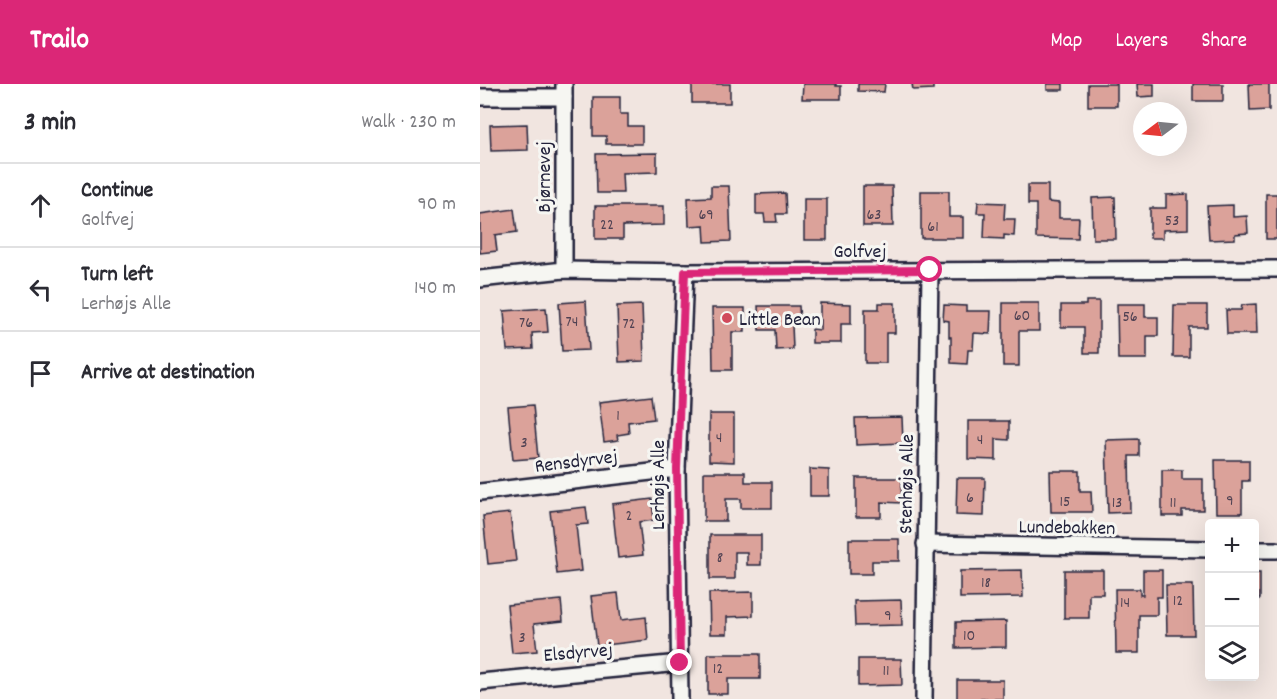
<!DOCTYPE html>
<html lang="en">
<head>
<meta charset="utf-8">
<style>
  body { margin:0; font-family:Dekko,sans-serif; background:#f2f2f3; color:#2b2b33 }
  .controls { position:absolute; right:18px; bottom:18px; display:grid; overflow:hidden; border-radius:6px; box-shadow:0 6px 24px #0002 }
  .controls button { width:54px; height:54px; display:grid; place-items:center; padding:0; border:0; border-bottom:2px solid #e1e1e2; background:#fff; color:#2b2b33; font:30px sans-serif }
  .compass { position:absolute; left:653px; top:18px; width:54px; height:54px; border-radius:50%; background:#fff; box-shadow:0 6px 24px #0002; rotate:254deg }
  .stop { position:absolute; width:18px; height:18px; margin:-14px; border:4px solid #db2777; border-radius:50%; background:#fff }
  .stop.end { background:#db2777; border-color:#fff; box-shadow:0 2px 6px #0008 }
  .list { margin:0; padding:0; list-style:none }
  h2 { display:flex; justify-content:space-between; align-items:center; height:78px; margin:0; padding:0 24px; font-size:26px }
  h2 small { font-size:20px; font-weight:400; color:#7c7c81 }
  .list li { display:grid; grid-template-columns:39px 1fr auto; gap:18px; align-items:center; box-sizing:border-box; height:84px; padding:0 24px; border-top:2px solid #e1e1e2 }
  .list b { display:block; font-size:22px; white-space:nowrap }
  .list p { margin:0; font-size:20px; white-space:nowrap; color:#7c7c81 }
  .list em { font-size:20px; font-style:normal; color:#7c7c81 }
  .icon { flex:none; width:33px; height:33px; fill:none; stroke:currentColor; stroke-width:2; stroke-linecap:round; stroke-linejoin:round }
  .map { position:relative; flex:none; width:797px; height:615px; overflow:hidden }
  header { display:flex; align-items:center; gap:36px; box-sizing:border-box; height:84px; padding:0 30px; background:#db2777; color:#fff }
  header strong { font-size:28px }
  nav { display:flex; gap:33px; margin-inline-start:auto; font-size:21px }
  main { display:flex }
  aside { flex:1; background:#fff }
  .map>svg:first-child { display:block }
</style>
</head>
<body>
<header>
<strong>Trailo</strong>
<nav><a>Map</a><a>Layers</a><a>Share</a></nav>
</header>
<main>
<aside>
<h2>3 min<small>Walk · 230 m</small></h2>
<ul class="list">
<li><svg class="icon" aria-label="ahead" viewBox="0 0 24 24"><path d="M12 20V5M6 11l6-6 6 6"/></svg><div><b>Continue</b><p>Golfvej</p></div><em>90 m</em></li>
<li><svg class="icon" aria-label="left" viewBox="0 0 24 24"><path d="M17 20v-9H6M10 6l-5 5 5 5"/></svg><div><b>Turn left</b><p>Lerhøjs Alle</p></div><em>140 m</em></li>
<li><svg class="icon" aria-label="arrive" viewBox="0 0 24 24"><path d="M6 21V4h12l-3 4 3 4H6"/></svg><div><b>Arrive at destination</b></div></li>
</ul>
</aside>
<div class="map">
<svg width="797" height="615" viewBox="0 0 797 615">
  <rect width="100%" height="100%" fill="#f1e5e0"/>
  <filter id="ink" filterUnits="userSpaceOnUse"><feTurbulence type="fractalNoise" baseFrequency=".0167" numOctaves="2"/><feDisplacementMap in="SourceGraphic" scale="12" xChannelSelector="R" yChannelSelector="G"/><feConvolveMatrix kernelMatrix="1 2 1 2 8 2 1 2 1" color-interpolation-filters="sRGB"/></filter>
  <g filter="url(#ink)">
    <!-- building -->
    <g fill="#dba29a" stroke="#22223b" stroke-width="1.5">
      <rect x="212" y="0" width="38" height="19"/>
      <path d="M323,0h33v2h5v13h-39z"/>
      <path d="M378,0h27l-1,8 -26,-1z"/>
      <path d="M432,0h21v5l-20,1z"/>
      <rect x="567" y="0" width="16" height="6"/>
      <rect x="608" y="0" width="29" height="22"/>
      <path d="M657,0h17v12l-16,1z"/>
      <rect x="713" y="0" width="30" height="17"/>
      <path d="M769,0h20v26l-19,1z"/>
      <path d="M113,13h27v17h8v12h14v18h-36v-8h-13z"/>
      <path d="M47,40l1,26 -37,1 -1,-26z"/>
      <path d="M177,69v19l-35,1 1,20h-26l-1,-39z"/>
      <path d="M548,101h20v17l11,1v15h20l-1,21 -42,-1v-34h-8z"/>
      <path d="M231,102h18l2,55 -26,1 -1,-17 -15,1 -1,-28 23,-1z"/>
      <path d="M383,102h29l1,40h-30z"/>
      <path d="M441,107h28v26h14v21h-42z"/>
      <path d="M305,109l1,21h-10l1,8h-12l-1,-8h-8v-20z"/>
      <path d="M708,110v35l-25,1v8h-13v-30h16v-13z"/>
      <rect x="786" y="110" width="11" height="45"/>
      <path d="M635,113l1,42h-23l-1,-41z"/>
      <rect x="324" y="115" width="23" height="41"/>
      <path d="M498,118l27,1 -1,16h11l-1,17 -10,-1v4l-20,-1 1,-25h-8z"/>
      <path d="M753,121v12l14,-1 1,17 -13,1v5l-26,1 -2,-34z"/>
      <path d="M115,122h69v19l-41,1v13h-28z"/>
      <path d="M34,125l3,23 -22,3 2,16 -17,2v-39z"/>
      <path d="M106,217l3,49 -27,1 -3,-48z"/>
      <path d="M606,217h13v52h-15v-26h-23v-22h25z"/>
      <path d="M340,219l31,1v20h-10v19h-29v-14l8,1z"/>
      <path d="M399,219h16v30h-9v30h-21v-54h14z"/>
      <path d="M523,219h36v28h-20v35h-16z"/>
      <path d="M637,220h28v13h13v19h-11v23h-29z"/>
      <path d="M776,220l1,30h-30l-1,-24h15l1,-5z"/>
      <path d="M162,221l2,56 -25,1 -2,-56z"/>
      <path d="M464,221l22,1v5h25l-1,23 -16,-1 -1,17h-5l-1,14 -16,-1v-26h-2v-16l-6,-1z"/>
      <path d="M694,221h33v22h-18v30h-16z"/>
      <path d="M278,222h41l1,19h-8l1,24 -17,1 -1,-20h-16z"/>
      <path d="M66,224l2,24 -16,1 1,16 -26,1 -3,-39z"/>
      <path d="M232,224h33v24h-13v38h-19z"/>
      <path d="M171,312l3,23 -26,3 1,11 -12,2 1,5 -14,2 -5,-40z"/>
      <path d="M53,321l5,53 -25,2 -5,-53z"/>
      <path d="M229,330h25v48l-25,-1z"/>
      <path d="M422,333l1,26 -47,2 -1,-27z"/>
      <path d="M488,337h41v19l-13,-1v21l-28,-1z"/>
      <path d="M659,355v17h-10l1,56 -22,1 -2,-73z"/>
      <path d="M735,376h34v21h-7v32h-26z"/>
      <path d="M330,385l19,1v26h-19z"/>
      <path d="M682,386h20v9h21v31h-21v6h-20z"/>
      <path d="M570,387h30v20h11l1,21h-41z"/>
      <path d="M224,388h41v10h27v26h-31v-9h-15v22h-22z"/>
      <path d="M376,394h46l-1,25 -20,-1v15h-25z"/>
      <path d="M477,394h28l-1,38 -28,-1z"/>
      <path d="M172,415l2,21 -15,2 4,33 -25,3 -6,-54z"/>
      <path d="M106,423l2,17 -12,1 5,46 -24,3 -7,-63z"/>
      <path d="M30,429l6,48 -28,3 -5,-48z"/>
      <path d="M230,451h51v30h-14v-13h-12v27h-25z"/>
      <path d="M369,455h50v22h-27v13h-23z"/>
      <path d="M542,486l1,27 -63,1v-27z"/>
      <path d="M584,486h39v24h-14v24h-25z"/>
      <path d="M663,486h19v27h-5v18h-18v38h-23l-1,-64h25v6h3z"/>
      <rect x="774" y="489" width="6" height="26"/>
      <path d="M686,501h27l1,50h-27z"/>
      <path d="M273,508v24l-26,1v17h-17l-1,-41z"/>
      <path d="M138,509l3,27 25,-3 2,23 -51,6 -6,-50z"/>
      <path d="M81,516l2,21 -29,3 3,27 -25,2 -5,-48z"/>
      <path d="M421,516l1,25 -47,1 -1,-25z"/>
      <path d="M526,537v26l-50,1v-26z"/>
      <path d="M228,570h52v25h-32v15h-20z"/>
      <path d="M378,575h43l1,26 -44,1z"/>
      <rect x="477" y="596" width="46" height="19"/>
    </g>
    <g fill="none" stroke-linecap="round" stroke-linejoin="round">
      <!-- street casing -->
      <g stroke="#22223b" stroke-width="20">
        <g id="street">
          <path d="M0,13h84"/>
          <path d="M84,186v-186"/>
          <path d="M0,195l84,-9 121,2 592,-3"/>
          <path d="M0,408l197,-23"/>
          <path d="M445,460l285,5"/>
          <path d="M774,466h23"/>
          <path d="M0,598l200,-19"/>
          <path d="M200,615l-3,-230 8,-197"/>
          <path d="M444,615l6,-429"/>
        </g>
      </g>
      <!-- street -->
      <use href="#street" stroke="#f6f6f2" stroke-width="15"/>
    </g>
  </g>
  <g fill="none" stroke-linecap="round" stroke-linejoin="round" filter="url(#ink)">
    <!-- route -->
    <path stroke="#db2777" stroke-width="8" d="M200,579l-3,-194 8,-197 245,-2"/>
  </g>
  <!-- markers -->
  <circle fill="#d1495b" stroke="#f6f6f2" stroke-width="2" cx="247" cy="234" r="6"/>
  <g text-anchor="middle" stroke-width="6" stroke-linejoin="round" paint-order="stroke">
    <!-- number labels -->
    <g font-size="16" fill="#504253">
      <text x="226" y="135">69</text>
      <text x="394" y="135">63</text>
      <text x="692" y="141">53</text>
      <text x="127" y="145">22</text>
      <text x="453" y="147">61</text>
      <text x="542" y="236">60</text>
      <text x="650" y="237">56</text>
      <text x="92" y="242">74</text>
      <text x="46" y="243">76</text>
      <text x="149" y="244">72</text>
      <text x="138" y="336">1</text>
      <text x="239" y="358">4</text>
      <text x="500" y="360">4</text>
      <text x="44" y="363">3</text>
      <text x="490" y="418">6</text>
      <text x="750" y="421">9</text>
      <text x="585" y="422">15</text>
      <text x="637" y="423">13</text>
      <text x="693" y="423">11</text>
      <text x="149" y="436">2</text>
      <text x="240" y="478">8</text>
      <text x="506" y="503">18</text>
      <text x="698" y="521">12</text>
      <text x="645" y="523">14</text>
      <text x="408" y="536">9</text>
      <text x="489" y="556">10</text>
      <text x="42" y="558">3</text>
      <text x="238" y="589">12</text>
      <text x="406" y="591">11</text>
    </g>
    <!-- street labels -->
    <g font-size="20" fill="#22223b" stroke="#f6f6f2">
      <text transform="translate(63 93) rotate(-90)" y="7">Bjørnevej</text>
      <text x="380" y="173">Golfvej</text>
      <text transform="translate(96 376) rotate(-7)" y="7">Rensdyrvej</text>
      <text transform="translate(425 400) rotate(-89)" y="7">Stenhøjs Alle</text>
      <text transform="translate(177 401) rotate(-90)" y="7">Lerhøjs Alle</text>
      <text transform="translate(587 442) rotate(1)" y="7">Lundebakken</text>
      <text transform="translate(98 567) rotate(-5)" y="7">Elsdyrvej</text>
    </g>
    <!-- poi labels -->
    <g font-size="20" fill="#22223b" stroke="#f6f6f2" text-anchor="start">
      <text x="259" y="241">Little Bean</text>
    </g>
  </g>
</svg>
<div class="controls">
<button>+</button>
<button>−</button>
<button><svg class="icon" aria-label="layers" viewBox="0 0 24 24"><path d="M12 4l9 5-9 5-9-5zM3 14l9 5 9-5"/></svg></button>
</div>
<svg class="compass" viewBox="-18 -18 36 36"><path d="M0-13l5 13h-10z" fill="#e53935"/><path d="M0 13l5-13h-10z" fill="#7c7c81"/></svg>
<div class="stop" style="left:450px;top:186px"></div>
<div class="stop end" style="left:200px;top:579px"></div>
</div>
</main>
</body>
</html>
